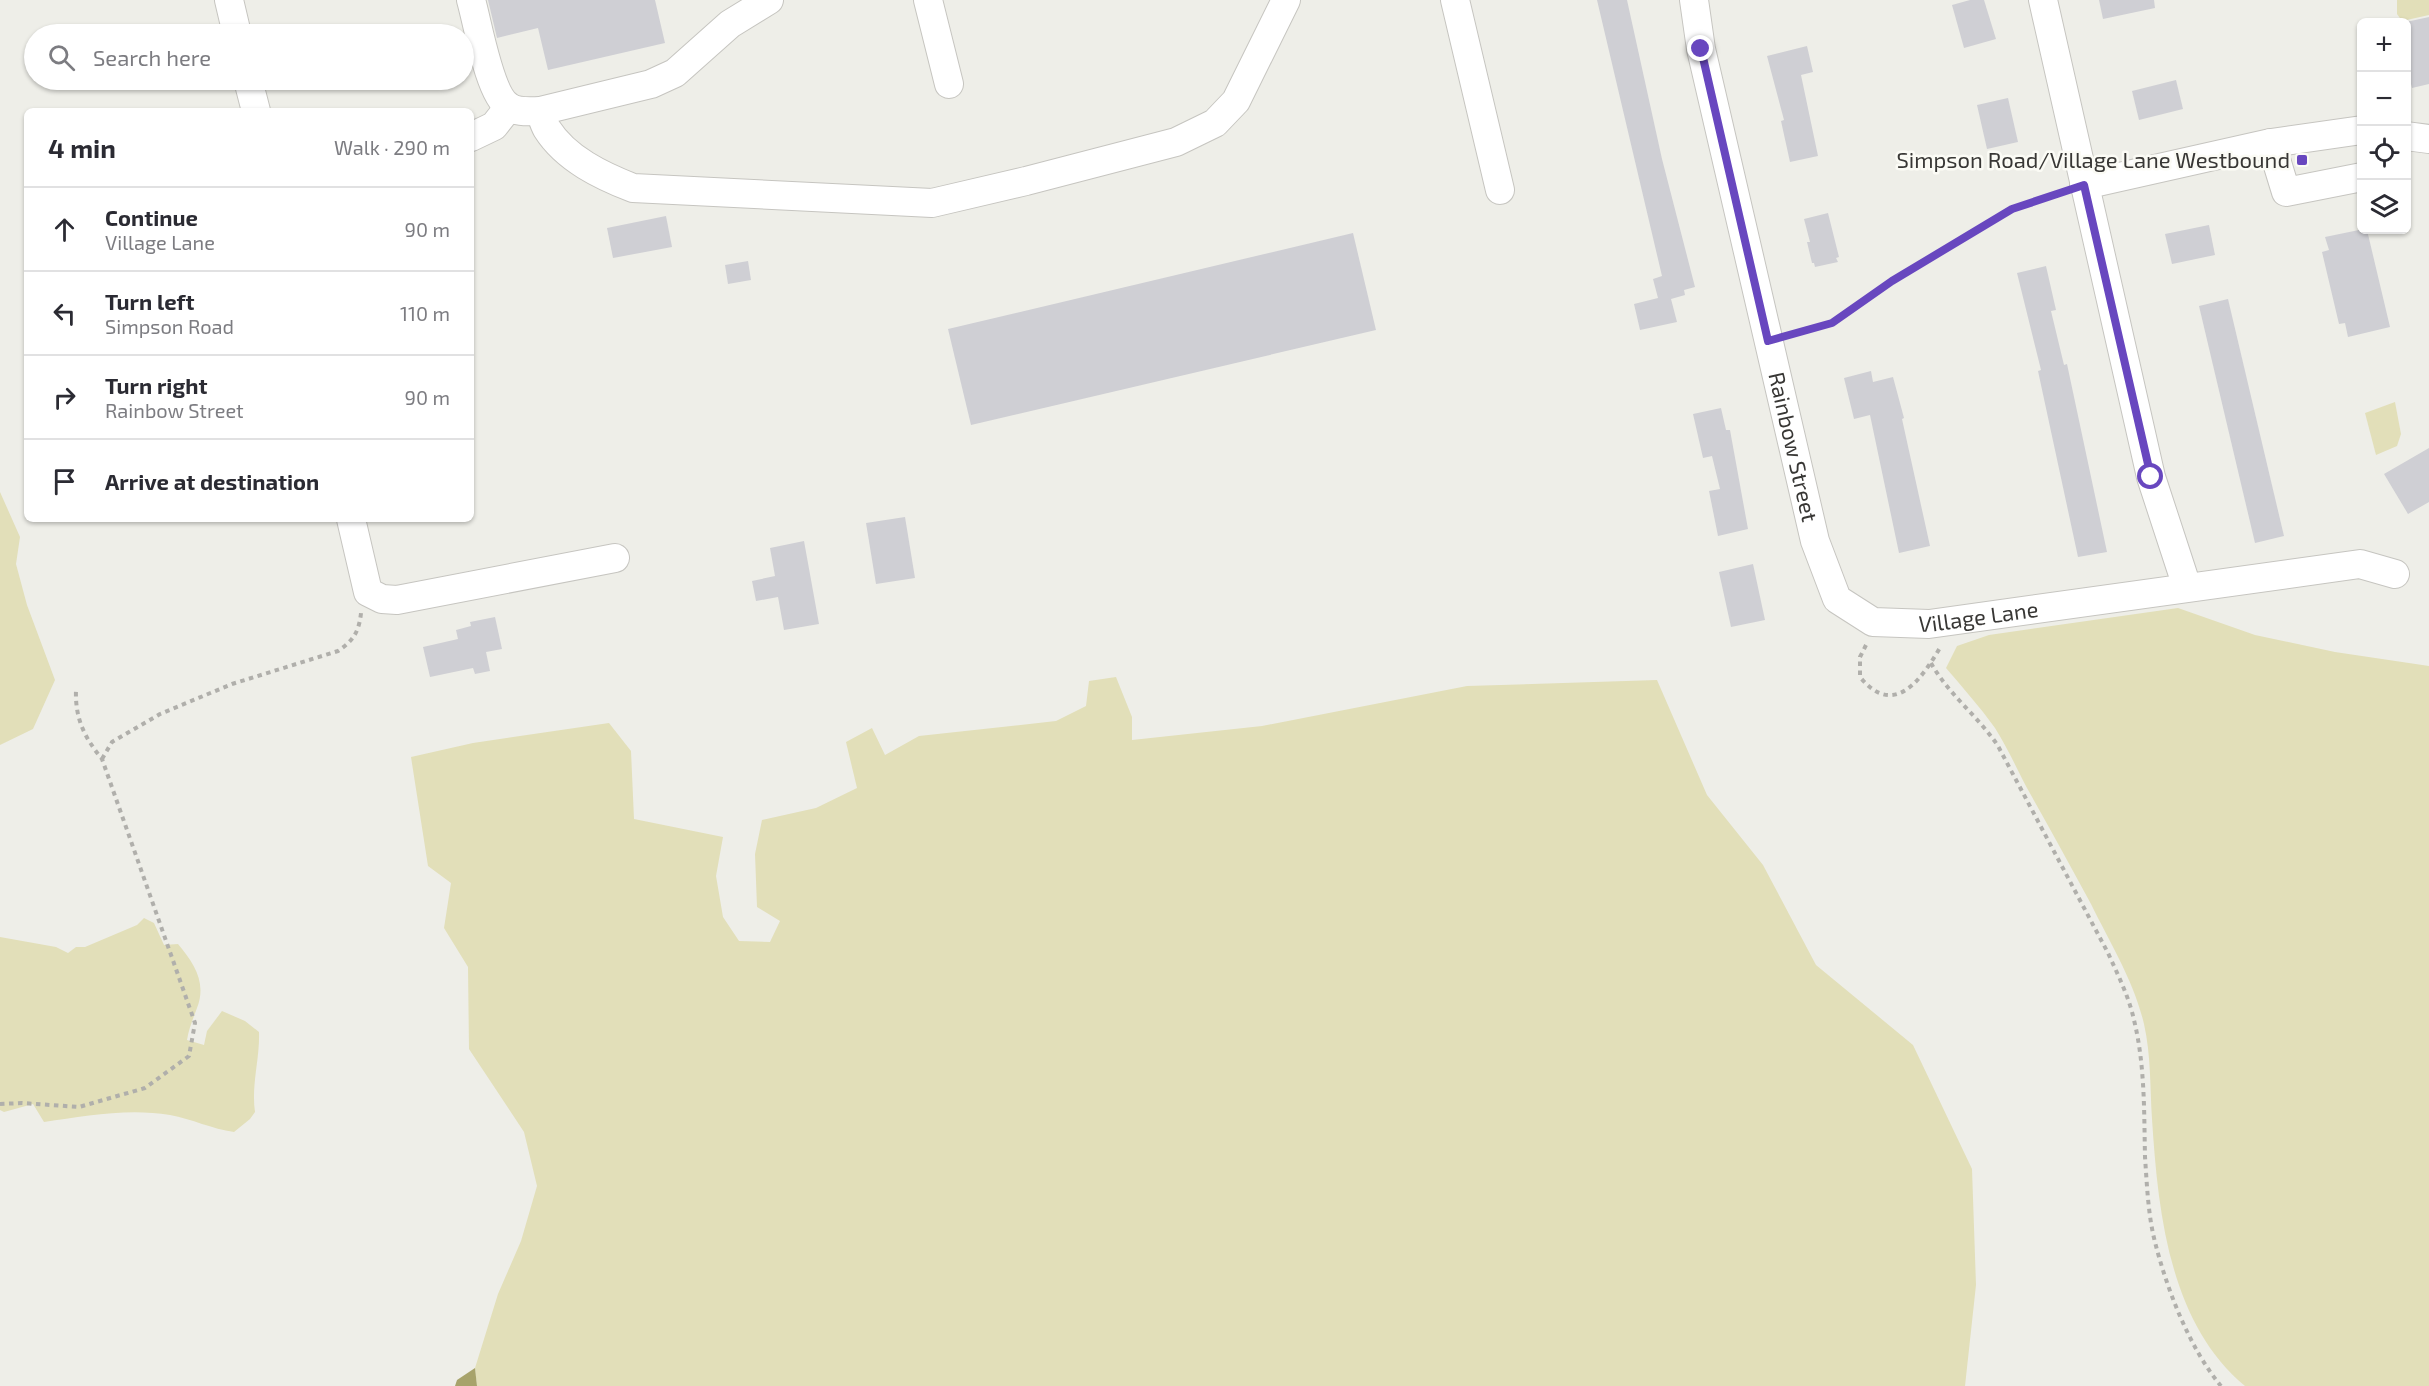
<!DOCTYPE html>
<html lang="en">
<head>
<meta charset="utf-8">
<style>
  body { margin:0; font-family:"Exo 2",sans-serif; background:#f7f7f7; color:#2b2b33 }
  .controls { position:absolute; right:18px; top:18px; display:grid; overflow:hidden; border-radius:9px; box-shadow:0 2px 4px #0004 }
  .controls button { width:54px; height:54px; display:grid; place-items:center; padding:0; border:0; border-bottom:2px solid #e1e1e2; background:#fff; color:#2b2b33; font:30px sans-serif }
  .stop { position:absolute; width:18px; height:18px; margin:-14px; border:4px solid #6847bf; border-radius:50%; background:#fff }
  .stop.end { background:#6847bf; border-color:#fff; box-shadow:0 2px 6px #0008 }
  .list { margin:0; padding:0; list-style:none }
  h2 { display:flex; justify-content:space-between; align-items:center; height:78px; margin:0; padding:0 24px; font-size:26px }
  h2 small { font-size:20px; font-weight:400; color:#7c7c81 }
  .list li { display:grid; grid-template-columns:39px 1fr auto; gap:18px; align-items:center; box-sizing:border-box; height:84px; padding:0 24px; border-top:2px solid #e1e1e2 }
  .list b { display:block; font-size:22px; white-space:nowrap }
  .list p { margin:0; font-size:20px; white-space:nowrap; color:#7c7c81 }
  .list em { font-size:20px; font-style:normal; color:#7c7c81 }
  .icon { flex:none; width:33px; height:33px; fill:none; stroke:currentColor; stroke-width:2; stroke-linecap:round; stroke-linejoin:round }
  .map { position:relative; flex:none; width:2429px; height:1386px; overflow:hidden }
  .search { position:absolute; background:#fff; box-shadow:0 2px 4px #0004; left:24px; top:24px; width:450px; height:66px; display:flex; align-items:center; gap:15px; box-sizing:border-box; padding:0 21px; border-radius:33px; color:#7c7c81; font-size:22px }
  .panel { position:absolute; background:#fff; box-shadow:0 2px 4px #0004; left:24px; top:108px; width:450px; height:414px; border-radius:9px }
  .map>svg:first-child { display:block }
</style>
</head>
<body>
<div class="map">
<svg width="2429" height="1386" viewBox="0 0 2429 1386">
  <rect width="100%" height="100%" fill="#eeeee8"/>
  <!-- green -->
  <g fill="#e2dfb9">
    <path d="M2397,0h32v15l-27,6 -5,-7z"/>
    <path d="M2395,402l6,32 -4,12 -21,9 -11,-42z"/>
    <path d="M0,492l20,45 -4,27 11,41 28,75 -22,49 -33,16z"/>
    <path d="M2178,608l77,27 80,17 94,14v720h-184c-76,-63 -87,-175 -93,-267 -2,-32 -1,-64 -8,-95 -10,-43 -34,-81 -53,-120 -21,-39 -42,-77 -64,-116 -10,-19 -20,-41 -32,-60 -15,-21 -32,-40 -49,-60l11,-22 32,-11z"/>
    <path d="M1116,677l16,40v23l130,-14 205,-40 190,-6 50,115 56,70 53,100 97,80 59,124 4,116 -11,101h-1488l-2,-18 23,-74 23,-53 16,-55 -13,-54 -55,-83 -1,-82 -24,-39 7,-45 -23,-17 -17,-109 62,-14 136,-20 22,28 3,68 89,18 -7,39 7,41 16,24 31,1 10,-21 -23,-14 -2,-53 7,-34 54,-12 41,-20 -11,-46 26,-14 13,27 34,-19 137,-15 30,-15 3,-25z"/>
    <path d="M144,918l10,5 10,22 14,-1c16,19 29,39 19,64 -4,11 -8,20 -10,32l17,5 3,-14 15,-20 23,10 14,11c1,27 -8,53 -4,80l-5,7 -16,13c-22,-3 -42,-13 -64,-17 -42,-7 -85,1 -126,7l-11,-18 -29,8 -4,-2v-173l56,10 12,6 8,-6h9l52,-22z"/>
  </g>
  <!-- water -->
  <path fill="#a7a36b" d="M475,1368l2,18h-22l2,-6z"/>
  <!-- building -->
  <g fill="#cfcfd4">
    <path d="M488,0h167l10,43 -117,27 -10,-42 -41,10z"/>
    <path d="M1597,0h30l35,159 33,128 -11,3 1,5 -14,4 6,23 -37,8 -6,-26 24,-6 -5,-19 9,-3z"/>
    <path d="M1970,0h14l12,39 -32,9 -12,-43z"/>
    <path d="M2099,0h55l1,8 -52,11z"/>
    <path d="M2429,17v67l-17,4 -6,-24v-42z"/>
    <path d="M1807,46l6,26 -12,3 17,81 -28,6 -9,-41 3,-1 -17,-64z"/>
    <path d="M2176,80l7,29 -44,11 -7,-29z"/>
    <path d="M2008,98l10,44 -31,7 -10,-44z"/>
    <path d="M1828,213l11,44 -3,1 2,4 -23,5 -1,-4h-2l-5,-21h3l-6,-23z"/>
    <path d="M666,216l6,31 -59,11 -6,-30z"/>
    <path d="M2209,225l6,30 -43,9 -7,-30z"/>
    <path d="M2359,230h8l23,97 -42,10 -3,-14 -6,1 -17,-72 7,-2 -4,-13z"/>
    <path d="M1353,233l23,97 -405,95 -23,-96z"/>
    <path d="M748,261l3,19 -23,4 -3,-19z"/>
    <path d="M2046,266l10,44 -5,1 13,54 3,-1 40,188 -29,5 -40,-186 3,-1 -24,-97z"/>
    <path d="M2228,299l56,237 -29,7 -56,-237z"/>
    <path d="M1871,371l2,11 20,-5 11,41 -2,1 28,127 -31,7 -29,-138 -16,4 -10,-41z"/>
    <path d="M1721,408l5,22h4l18,99 -30,7 -9,-45 11,-2 -8,-33 -9,2 -10,-44z"/>
    <path d="M2429,448v54l-21,12 -24,-40z"/>
    <path d="M905,517l10,61 -39,6 -10,-61z"/>
    <path d="M804,541l15,83 -35,6 -6,-33 -22,4 -4,-20 23,-5 -5,-28z"/>
    <path d="M1753,564l12,56 -34,7 -12,-55z"/>
    <path d="M495,617l7,32 -16,3 4,19 -15,3 -2,-6 -43,9 -7,-30 35,-8 -2,-9 15,-4 -1,-4z"/>
  </g>
  <g fill="none" stroke-linecap="round" stroke-linejoin="round">
    <!-- minor casing -->
    <g stroke="#c6c5c0" stroke-width="30">
      <g id="minor">
        <path d="M229,0l8,34"/>
        <path d="M471,0c7,24 18,93 37,106 9,7 22,5 32,5l111,-27 24,-11 55,-49 39,-24"/>
        <path d="M928,0l21,84"/>
        <path d="M1455,0l45,190"/>
        <path id="s1" d="M1694,0l7,49 114,492 22,58 36,23 56,2 431,-60 35,10"/>
        <path d="M2043,0l108,477 36,110"/>
        <path d="M248,80l8,31"/>
        <path d="M540,111c2,6 4,13 7,18 19,30 55,47 86,59l299,15 94,-22 150,-39 39,-19 21,-22 50,-101"/>
        <path d="M2406,136l23,3"/>
        <path d="M471,137l23,-11 15,-19"/>
        <path d="M2271,143l15,49 76,-15"/>
        <path d="M2084,185l187,-42 91,-13"/>
        <path d="M351,519l17,73 14,7 15,1 218,-42"/>
      </g>
    </g>
    <!-- path -->
    <g stroke="#b0afab" stroke-width="4" stroke-dasharray="4.5 4.5" stroke-linecap="butt">
      <path d="M1792,334l40,-11 60,-42 120,-72 50,-17"/>
      <path d="M1866,645l-6,12v20c35,43 63,0 81,-31"/>
      <path d="M1931,663c17,31 47,53 67,83l110,207c10,22 21,44 26,67 11,45 10,91 11,137 2,28 3,58 10,85 12,48 35,107 66,144"/>
      <path d="M102,759l10,-17 48,-28 72,-30 106,-33c15,-10 21,-19 23,-38"/>
      <path d="M0,1104l22,-1 57,4 66,-19 44,-32 6,-33 -93,-264c-18,-22 -27,-41 -26,-69"/>
    </g>
    <!-- minor -->
    <use href="#minor" stroke="#fff" stroke-width="28"/>
  </g>
  <g fill="none" stroke-linecap="round" stroke-linejoin="round">
    <!-- route -->
    <path stroke="#6847bf" stroke-width="8" d="M1701,49l67,292 64,-18 60,-42 120,-72 72,-24 67,292"/>
  </g>
  <!-- markers -->
  <rect fill="#6847bf" stroke="#fbfbf5" stroke-width="2" x="2296" y="154" width="12" height="12" rx="3"/>
  <g text-anchor="middle" stroke-width="5" stroke-linejoin="round" paint-order="stroke">
    <!-- poi labels -->
    <g font-size="22" fill="#383735" stroke="#fbfbf5" text-anchor="end">
      <text x="2290" y="168">Simpson Road/Village Lane Westbound</text>
    </g>
    <!-- street labels -->
    <g font-size="22" fill="#383735" stroke="#fbfbf5">
      <text dy="8" stroke="none"><textPath href="#s1" startOffset="458">Rainbow Street</textPath></text>
      <text dy="8" stroke="none"><textPath href="#s1" startOffset="765">Village Lane</textPath></text>
    </g>
  </g>
</svg>
<div class="controls">
<button>+</button>
<button>−</button>
<button><svg class="icon" aria-label="locate" viewBox="0 0 24 24"><circle cx="12" cy="12" r="6"/><path d="M12 2v4M12 18v4M2 12h4M18 12h4"/></svg></button>
<button><svg class="icon" aria-label="layers" viewBox="0 0 24 24"><path d="M12 4l9 5-9 5-9-5zM3 14l9 5 9-5"/></svg></button>
</div>
<div class="stop" style="left:2151px;top:477px"></div>
<div class="stop end" style="left:1701px;top:49px"></div>
<div class="search"><svg class="icon" aria-label="search" viewBox="0 0 24 24"><circle cx="10" cy="10" r="6"/><path d="M15 15l6 6"/></svg>Search here</div>
<section class="panel">
<h2>4 min<small>Walk · 290 m</small></h2>
<ul class="list">
<li><svg class="icon" aria-label="ahead" viewBox="0 0 24 24"><path d="M12 20V5M6 11l6-6 6 6"/></svg><div><b>Continue</b><p>Village Lane</p></div><em>90 m</em></li>
<li><svg class="icon" aria-label="left" viewBox="0 0 24 24"><path d="M17 20v-9H6M10 6l-5 5 5 5"/></svg><div><b>Turn left</b><p>Simpson Road</p></div><em>110 m</em></li>
<li><svg class="icon" aria-label="right" viewBox="0 0 24 24"><path d="M7 20v-9h11M14 6l5 5-5 5"/></svg><div><b>Turn right</b><p>Rainbow Street</p></div><em>90 m</em></li>
<li><svg class="icon" aria-label="arrive" viewBox="0 0 24 24"><path d="M6 21V4h12l-3 4 3 4H6"/></svg><div><b>Arrive at destination</b></div></li>
</ul>
</section>
</div>
</body>
</html>
